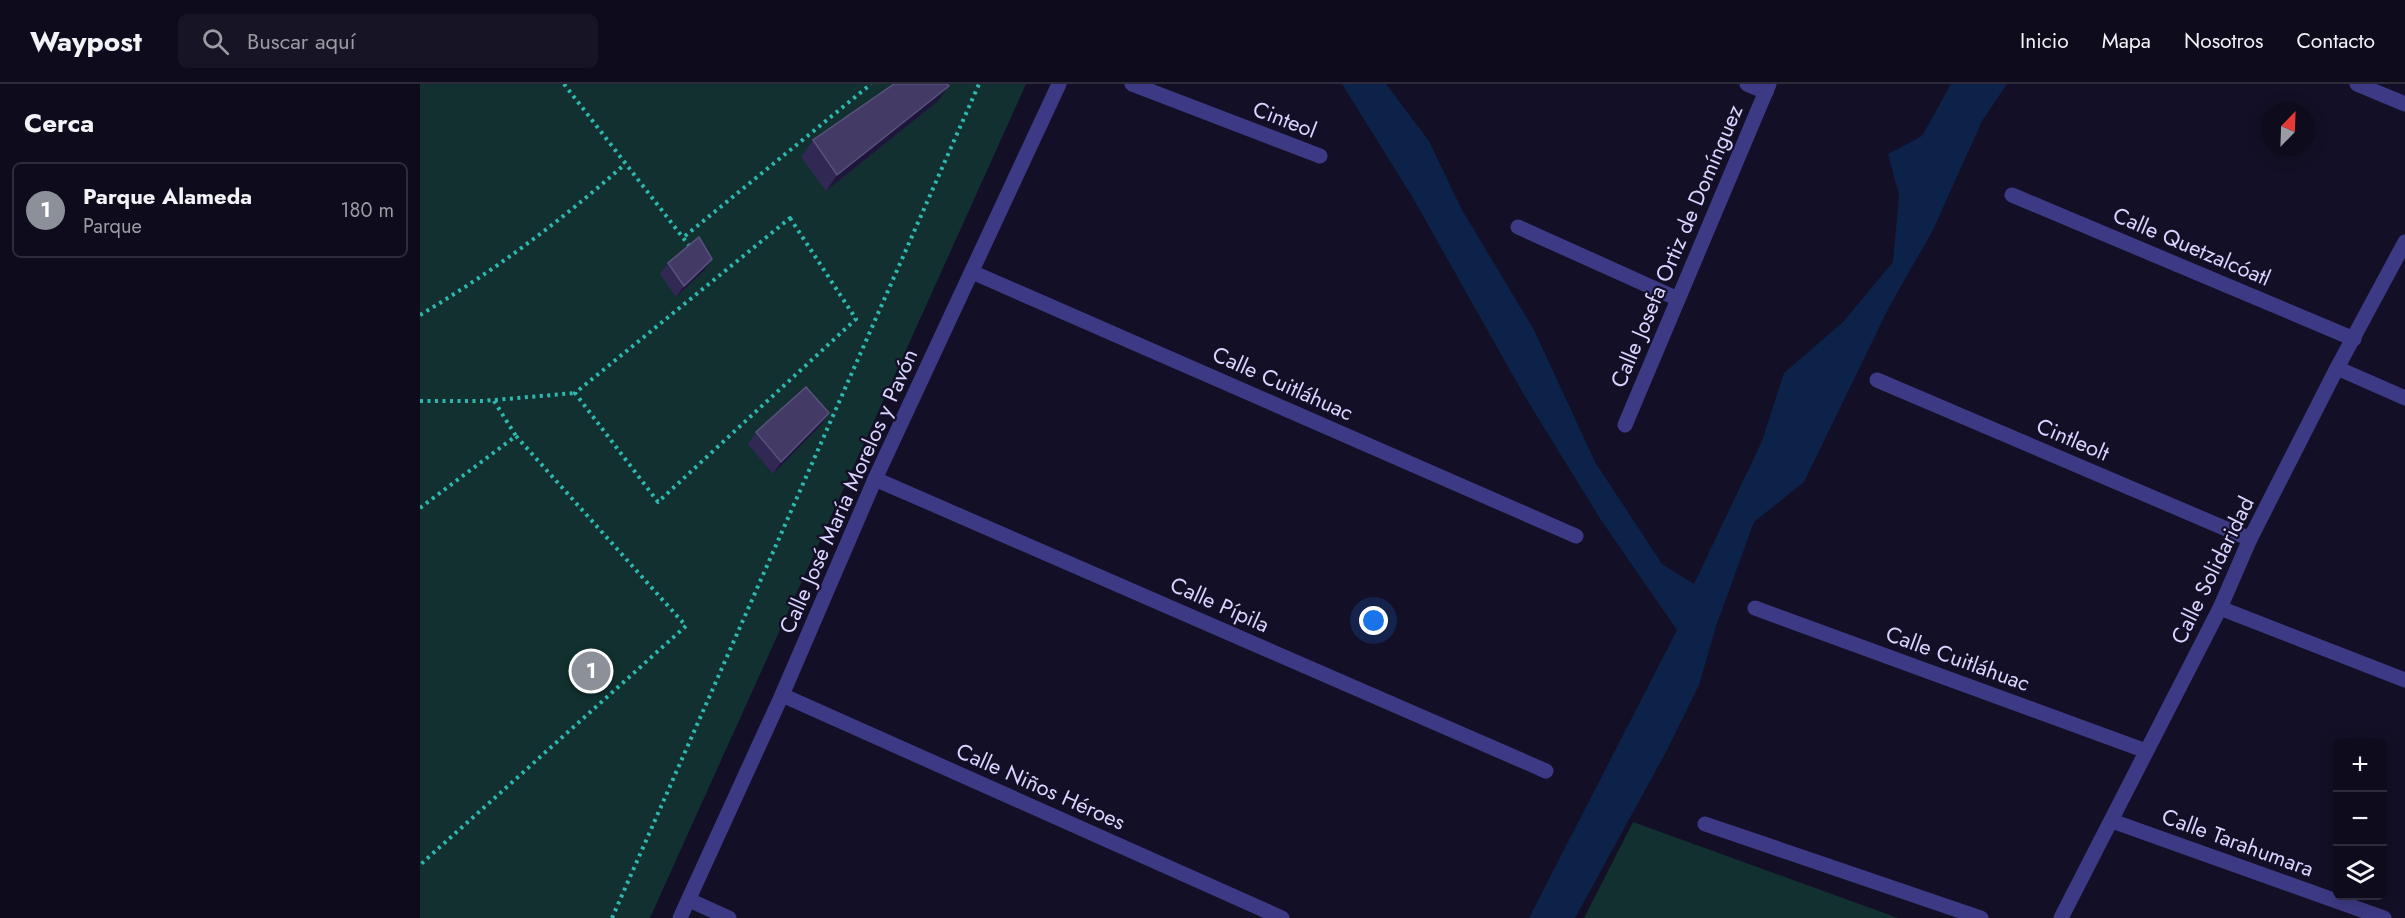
<!DOCTYPE html>
<html lang="es">
<head>
<meta charset="utf-8">
<style>
  body { margin:0; font-family:Jost,sans-serif; background:#171425; color:#f1f3f6 }
  .controls { position:absolute; right:18px; bottom:18px; display:grid; overflow:hidden; border-radius:9px; box-shadow:0 3px 15px #0003 }
  .controls button { width:54px; height:54px; display:grid; place-items:center; padding:0; border:0; border-bottom:2px solid #2e2b3b; background:#0e0b1c; color:#f1f3f6; font:30px sans-serif }
  .compass { position:absolute; left:1841px; top:18px; width:54px; height:54px; border-radius:50%; background:#0e0b1c; box-shadow:0 3px 15px #0003; rotate:23deg }
  .you { position:absolute; left:954px; top:537px; width:21px; height:21px; margin:-15px; border:4px solid #fff; border-radius:50%; background:#1a73e8; box-shadow:0 0 0 9px #1a73e833 }
  .badge { display:grid; place-items:center; width:39px; height:39px; border-radius:50%; background:#8c9099; color:#fff; font-size:20px; font-weight:700 }
  .pin { position:absolute; translate:-50% -50%; border:3px solid #fff; box-shadow:0 2px 6px #0006 }
  .list { margin:0; padding:0; list-style:none }
  h2 { display:flex; justify-content:space-between; align-items:center; height:78px; margin:0; padding:0 24px; font-size:26px }
  h2 small { font-size:20px; font-weight:400; color:#9b9ba3 }
  .list li { display:grid; grid-template-columns:39px 1fr auto; gap:18px; align-items:center; box-sizing:border-box; height:96px; margin:0 12px 12px; padding:0 12px; border:2px solid #2e2b3b; border-radius:9px }
  .list b { display:block; font-size:22px; white-space:nowrap }
  .list p { margin:0; font-size:20px; white-space:nowrap; color:#9b9ba3 }
  .list em { font-size:20px; font-style:normal; color:#9b9ba3 }
  .icon { flex:none; width:33px; height:33px; fill:none; stroke:currentColor; stroke-width:2; stroke-linecap:round; stroke-linejoin:round }
  .map { position:relative; flex:none; width:1985px; height:834px; overflow:hidden }
  header { display:flex; align-items:center; gap:36px; box-sizing:border-box; height:84px; padding:0 30px; background:#0e0b1c; border-bottom:2px solid #2e2b3b }
  header strong { font-size:28px }
  nav { display:flex; gap:33px; margin-inline-start:auto; font-size:21px }
  .search { width:420px; height:54px; background:#171425; display:flex; align-items:center; gap:15px; box-sizing:border-box; padding:0 21px; border-radius:9px; color:#9b9ba3; font-size:22px }
  main { display:flex }
  aside { flex:1; background:#0e0b1c }
  .map>svg:first-child { display:block }
</style>
</head>
<body>
<header>
<strong>Waypost</strong>
<div class="search"><svg class="icon" aria-label="search" viewBox="0 0 24 24"><circle cx="10" cy="10" r="6"/><path d="M15 15l6 6"/></svg>Buscar aquí</div>
<nav><a>Inicio</a><a>Mapa</a><a>Nosotros</a><a>Contacto</a></nav>
</header>
<main>
<aside>
<h2>Cerca<small></small></h2>
<ul class="list">
<li><span class="badge">1</span><div><b>Parque Alameda</b><p>Parque</p></div><em>180 m</em></li>
</ul>
</aside>
<div class="map">
<svg width="1985" height="834" viewBox="0 0 1985 834">
  <rect width="100%" height="100%" fill="#130f26"/>
  <!-- green -->
  <g fill="#12302f">
    <path d="M0,0h606l-376,834h-230z"/>
    <path d="M1213,738l265,96h-314z"/>
  </g>
  <!-- water -->
  <path fill="#0c2248" d="M922,0h44l43,57 33,69 72,120 61,132 67,102 32,20 68,-143 22,-68 59,-51 50,-60 6,-67 -11,-41 34,-18 29,-52h56l-25,37 -49,109 -44,77 -85,175 -50,40 -37,101 -18,62 -33,67 -91,166h-46l148,-288 -76,-110 -77,-125 -111,-197z"/>
  <g fill="none" stroke-linecap="round" stroke-linejoin="round">
    <!-- path -->
    <g stroke="#2fb8b0" stroke-width="4" stroke-dasharray="3 4.5" stroke-linecap="butt">
      <path d="M144,0l127,164"/>
      <path d="M370,134l66,101 -198,183 -83,-109z"/>
      <path d="M265,152l186,-152"/>
      <path d="M0,231c74,-44 141,-94 205,-151"/>
      <path d="M0,317h63l92,-8"/>
      <path d="M74,317l22,35"/>
      <path d="M0,424l96,-72 170,190 -266,239"/>
      <path d="M192,834l367,-834"/>
    </g>
    <!-- minor -->
    <g stroke="#3d3a85" stroke-width="15">
      <path d="M712,0l188,72"/>
      <path d="M1327,0l19,8"/>
      <path d="M1937,0l48,20"/>
      <path d="M1592,111l342,144"/>
      <path d="M1098,143l160,72"/>
      <path d="M552,188l604,264"/>
      <path d="M1917,284l68,30"/>
      <path d="M1457,296l373,159"/>
      <path d="M1205,341l144,-341"/>
      <path d="M455,395l671,292"/>
      <path d="M1335,524l391,143"/>
      <path d="M1800,524l185,72"/>
      <path d="M362,611l500,223"/>
      <path d="M1692,737l272,97"/>
      <path d="M1285,740l276,94"/>
      <path d="M269,816l40,18"/>
      <path d="M260,834l102,-223 93,-216 184,-395"/>
      <path d="M1641,834l159,-310 30,-69 87,-171 68,-126"/>
    </g>
  </g>
  <!-- wall -->
  <g fill="#312854">
    <path d="M517,18l-111,89 -25,-34 12,-17z"/>
    <path d="M292,175l-8,12 -28,26 -16,-23 8,-11z"/>
    <path d="M409,329l-8,12 -48,49 -25,-30 8,-12z"/>
  </g>
  <!-- shaded-wall -->
  <g fill="#1d163a">
    <path d="M529,2l-12,16 -111,89 11,-16z"/>
    <path d="M292,175l-8,12 -28,26 8,-11z"/>
    <path d="M409,329l-8,12 -48,49 8,-12z"/>
  </g>
  <!-- building -->
  <g fill="#433a66" stroke="#5a527e" stroke-width="1.5">
    <path d="M474,0h53l2,2 -112,89 -24,-35z"/>
    <path d="M279,153l13,22 -28,27 -16,-23z"/>
    <path d="M386,303l23,26 -48,49 -25,-30z"/>
  </g>
  <g text-anchor="middle" stroke-width="4.5" stroke-linejoin="round" paint-order="stroke">
    <!-- street labels -->
    <g font-size="22" fill="#d9d4ff" stroke="#130f26">
      <text transform="translate(865 35) rotate(21)" y="8">Cinteol</text>
      <text transform="translate(1256 162) rotate(-67)" y="8">Calle Josefa Ortiz de Domínguez</text>
      <text transform="translate(1772 162) rotate(23)" y="8">Calle Quetzalcóatl</text>
      <text transform="translate(863 299) rotate(24)" y="8">Calle Cuitláhuac</text>
      <text transform="translate(1653 355) rotate(23)" y="8">Cintleolt</text>
      <text transform="translate(428 407) rotate(-66)" y="8">Calle José María Morelos y Pavón</text>
      <text transform="translate(1792 486) rotate(-64)" y="8">Calle Solidaridad</text>
      <text transform="translate(800 520) rotate(24)" y="8">Calle Pípila</text>
      <text transform="translate(1538 574) rotate(20)" y="8">Calle Cuitláhuac</text>
      <text transform="translate(621 702) rotate(24)" y="8">Calle Niños Héroes</text>
      <text transform="translate(1818 758) rotate(20)" y="8">Calle Tarahumara</text>
    </g>
  </g>
</svg>
<div class="controls">
<button>+</button>
<button>−</button>
<button><svg class="icon" aria-label="layers" viewBox="0 0 24 24"><path d="M12 4l9 5-9 5-9-5zM3 14l9 5 9-5"/></svg></button>
</div>
<svg class="compass" viewBox="-18 -18 36 36"><path d="M0-13l5 13h-10z" fill="#e53935"/><path d="M0 13l5-13h-10z" fill="#9b9ba3"/></svg>
<div class="you"></div>
<div class="pin badge" style="left:171px;top:587px">1</div>
</div>
</main>
</body>
</html>
